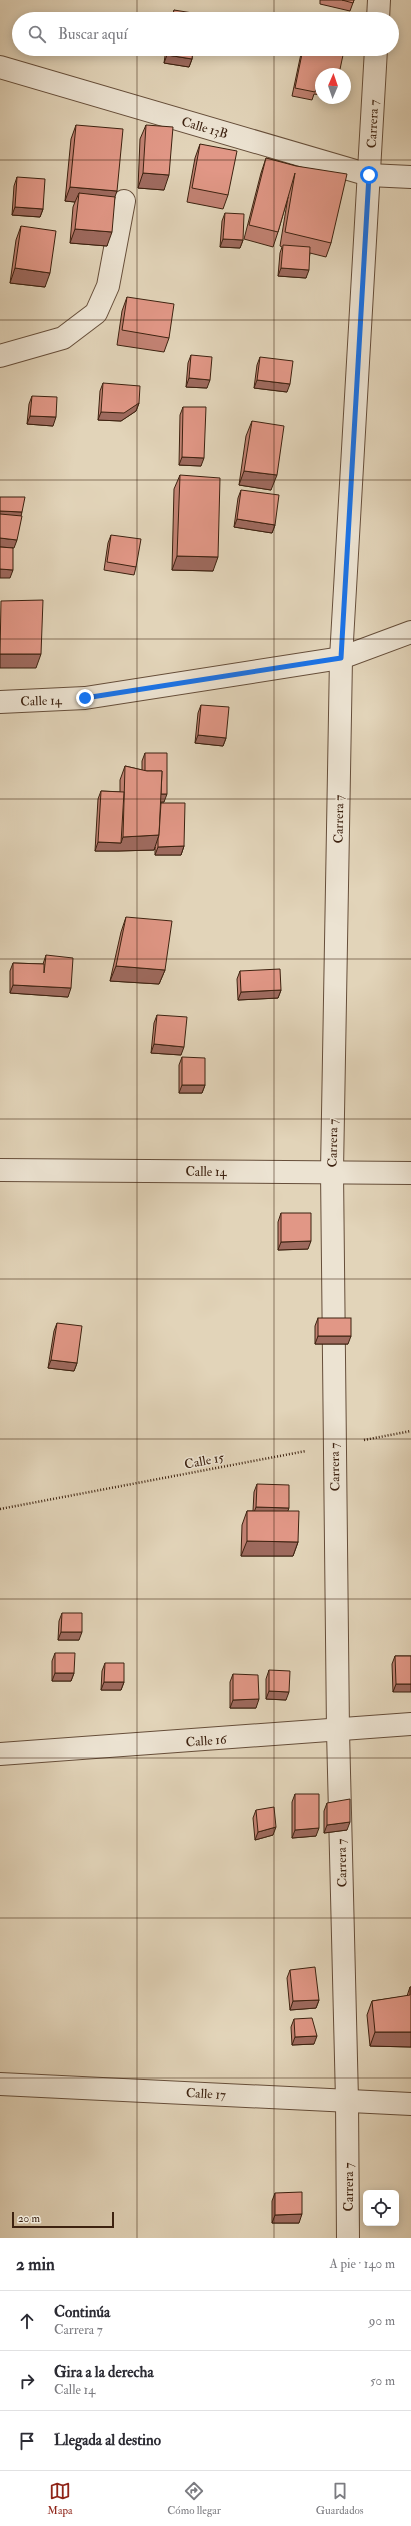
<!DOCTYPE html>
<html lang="es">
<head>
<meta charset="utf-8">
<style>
  body { margin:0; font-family:"IM FELL Double Pica",serif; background:#f7f7f7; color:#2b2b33 }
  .controls { position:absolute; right:12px; bottom:12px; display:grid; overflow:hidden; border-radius:6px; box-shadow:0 2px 10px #0003 }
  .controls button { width:36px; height:36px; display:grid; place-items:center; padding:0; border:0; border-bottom:1px solid #e1e1e2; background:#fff; color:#2b2b33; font:20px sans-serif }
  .compass { position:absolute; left:315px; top:68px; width:36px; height:36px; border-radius:50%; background:#fff; box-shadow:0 2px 10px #0003; rotate:2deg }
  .scale { position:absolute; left:12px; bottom:10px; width:102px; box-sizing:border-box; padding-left:4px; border:2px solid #3d2210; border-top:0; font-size:11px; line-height:14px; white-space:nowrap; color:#3d2210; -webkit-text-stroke:3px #ece3d2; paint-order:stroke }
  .stop { position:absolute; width:12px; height:12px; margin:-9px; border:3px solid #1a73e8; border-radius:50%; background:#fff }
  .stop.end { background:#1a73e8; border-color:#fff; box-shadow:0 1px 4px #0008 }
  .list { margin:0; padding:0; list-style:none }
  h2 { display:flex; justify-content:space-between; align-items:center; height:52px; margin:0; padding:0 16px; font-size:17px }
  h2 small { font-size:13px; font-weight:400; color:#7c7c81 }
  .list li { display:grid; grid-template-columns:26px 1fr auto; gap:12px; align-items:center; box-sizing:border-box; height:60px; padding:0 16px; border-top:1px solid #e1e1e2 }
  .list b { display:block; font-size:15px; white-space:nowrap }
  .list p { margin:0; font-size:13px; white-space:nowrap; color:#7c7c81 }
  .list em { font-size:13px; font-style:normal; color:#7c7c81 }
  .icon { flex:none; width:22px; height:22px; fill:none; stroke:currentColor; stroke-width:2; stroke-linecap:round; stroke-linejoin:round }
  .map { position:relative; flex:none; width:411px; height:2238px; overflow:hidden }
  .search { position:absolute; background:#fff; box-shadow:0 2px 10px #0003; left:12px; right:12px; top:12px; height:44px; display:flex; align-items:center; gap:10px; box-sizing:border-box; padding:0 14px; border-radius:22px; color:#7c7c81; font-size:15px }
  .sheet { height:232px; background:#fff }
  nav { display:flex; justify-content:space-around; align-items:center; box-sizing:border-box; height:56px; border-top:1px solid #e1e1e2; background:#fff; font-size:11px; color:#7c7c81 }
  nav a { display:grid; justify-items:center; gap:2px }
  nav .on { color:#8f2418 }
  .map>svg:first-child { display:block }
</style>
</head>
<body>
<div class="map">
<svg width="411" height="2238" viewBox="0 0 411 2238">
  <rect width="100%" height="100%" fill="#e2d4b9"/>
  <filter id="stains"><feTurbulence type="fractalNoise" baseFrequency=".005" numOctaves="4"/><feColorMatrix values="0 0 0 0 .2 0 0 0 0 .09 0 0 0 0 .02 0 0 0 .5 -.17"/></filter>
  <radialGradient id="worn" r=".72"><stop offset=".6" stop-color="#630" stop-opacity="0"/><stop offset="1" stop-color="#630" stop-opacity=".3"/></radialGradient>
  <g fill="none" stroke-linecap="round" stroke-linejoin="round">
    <!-- street casing -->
    <g stroke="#664e3a" stroke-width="24">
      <g id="street">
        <path d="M378,19l1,-19"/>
        <path d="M0,67l369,108 42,2"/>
        <path d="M0,356l63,-18 33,-25 12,-27 16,-85"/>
        <path d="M0,702l85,-4 256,-40 70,-26"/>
        <path d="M0,1170l411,3"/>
        <path d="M0,1754l411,-30"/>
        <path d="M0,2084l411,20"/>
        <path d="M348,2238l-1,-138 -9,-369 -6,-560 9,-513 35,-609"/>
      </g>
    </g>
    <!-- path -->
    <g stroke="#3d2210" stroke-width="2.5" stroke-dasharray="1 2" stroke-linecap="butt">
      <path d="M364,1440l47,-9"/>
      <path d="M0,1509l306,-58"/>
    </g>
    <!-- street -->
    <use href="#street" stroke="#ece3d2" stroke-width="22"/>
  </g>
  <!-- wall -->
  <g fill="#c28273" stroke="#3d2210">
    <path d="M320,0h34l-4,11 -30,-7z"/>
    <path d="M174,10l24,9h-27z"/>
    <path d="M166,49h27l-1,10 -3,8 -25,-4z"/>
    <path d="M302,49h22l-3,25v21l-7,-1 -2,6 -20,-4z"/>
    <path d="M76,125l39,72 -8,49 -37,-3 3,-36 2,-5 -10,-1 6,-62z"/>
    <path d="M146,125l18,65 -26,-2 2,-49z"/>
    <path d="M200,144l28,51 -5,14 -36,-7 8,-44z"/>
    <path d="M266,158l30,8 35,77 -5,14 -16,-4 -4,25 -28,-2 2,-23 2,-6 -2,-1 8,-49 -10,35 -5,15 -29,-8 17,-66z"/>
    <path d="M17,177l26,32 -3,8 -28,-2 2,-29z"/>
    <path d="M225,213l18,27 -3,8 -20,-1 2,-26z"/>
    <path d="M21,226l24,61 -35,-4 6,-43z"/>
    <path d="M127,297l42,41 -5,14 -47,-7 5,-34z"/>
    <path d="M191,355l16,33 -21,-1 2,-24z"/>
    <path d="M260,357l27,35 -33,-4 3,-23z"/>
    <path d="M103,383l36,20 -3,8 -15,10 -23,-1 2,-29z"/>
    <path d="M32,396l21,30 -26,-2 2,-20z"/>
    <path d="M183,407l18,59 -22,-1 1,-50z"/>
    <path d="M252,421l19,69 -32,-5 7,-49z"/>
    <path d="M180,475l33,96 -41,-1 2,-81z"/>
    <path d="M241,490l34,35 -3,8 -38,-6 4,-29z"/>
    <path d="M111,535l25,32 -2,8 -30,-5 4,-27z"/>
    <path d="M201,705l25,33 -3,8 -28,-3 3,-30z"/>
    <path d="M145,753l19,49h-3v1l23,43 -3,9h-26v-8l-1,3 -36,1h-23l3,-52 3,-8 19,1v-12l5,-14 17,4v-9z"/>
    <path d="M126,917l39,53 -6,14 -49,-3 11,-49z"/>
    <path d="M46,955l22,42 -58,-4v-22l3,-8 30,1z"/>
    <path d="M240,971l41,19 -3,8 -40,2 -1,-21z"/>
    <path d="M157,1015l24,40 -30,-2 3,-30z"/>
    <path d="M182,1057l23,28 -3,8h-23v-28z"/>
    <path d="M281,1213l27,36 -30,1v-28z"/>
    <path d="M318,1318l30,26h-33v-18z"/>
    <path d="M57,1323l20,40 -3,8 -26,-3 6,-37z"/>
    <path d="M257,1484l30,27 11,31 -5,14h-52l1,-31 5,-14h6l1,-19z"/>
    <path d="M62,1613l17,27h-21l1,-19z"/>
    <path d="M55,1653l19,20 -3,8h-19v-20z"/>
    <path d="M395,1656h16l-18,36 -1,-28z"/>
    <path d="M105,1663l19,19 -3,8h-20l1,-19z"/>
    <path d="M269,1670l17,30 -20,-1v-20z"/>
    <path d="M233,1674l23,34h-26v-26z"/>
    <path d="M295,1794l21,42 -24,2v-36z"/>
    <path d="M327,1803l20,27 -23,3v-22z"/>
    <path d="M256,1810l17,25 -18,5 -2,-22z"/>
    <path d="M290,1970l29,30 -3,8 -26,2 -3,-32z"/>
    <path d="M410,1987h1v60l-41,-1 -3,-31 5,-14 35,-5z"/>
    <path d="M294,2019l20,25 -22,1 -1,-18z"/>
    <path d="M275,2193l24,30h-27v-22z"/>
  </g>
  <!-- shaded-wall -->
  <g fill="#9e6a5e" stroke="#3d2210">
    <path d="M167,55l25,4 -3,8 -25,-4z"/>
    <path d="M143,173l26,2 -5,15 -26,-2z"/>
    <path d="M70,187l47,4 -5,14 -33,-12 -4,9 -10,-1z"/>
    <path d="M15,207l28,2 -3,8 -28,-2z"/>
    <path d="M75,229l37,3 -5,14 -37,-3z"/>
    <path d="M223,239l20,1 -3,8 -20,-1z"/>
    <path d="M15,268l35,5 -5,14 -35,-4z"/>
    <path d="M281,268l28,2 -3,8 -28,-2z"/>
    <path d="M189,378l21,2 -3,8 -21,-1z"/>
    <path d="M257,380l33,4 -3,8 -33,-4z"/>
    <path d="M139,403l-3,8 -15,10 -23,-1 3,-8z"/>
    <path d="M30,416l26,1 -3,9 -26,-2z"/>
    <path d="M182,457l22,1 -3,8 -22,-1z"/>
    <path d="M244,471l33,4 -6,15 -32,-5z"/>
    <path d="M0,511l22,1 -2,8 -20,-1z"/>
    <path d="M237,519l38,6 -3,8 -38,-6z"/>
    <path d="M0,538l17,2 -3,8 -14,-1z"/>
    <path d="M177,556l41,1 -5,14 -41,-1z"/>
    <path d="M0,569l13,1 -3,8h-10z"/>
    <path d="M0,654h41l-5,14h-36z"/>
    <path d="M198,735l28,3 -3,8 -28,-3z"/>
    <path d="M160,794h7l-3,8h-7z"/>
    <path d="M159,835l-5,15 -36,1h-23l3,-9 23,1 2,-6z"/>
    <path d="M184,846l-3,9h-26l3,-8z"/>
    <path d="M116,966l49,4 -6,14 -49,-3z"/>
    <path d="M13,985l58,3 -3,9 -58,-4z"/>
    <path d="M281,990l-3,8 -40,2 3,-8z"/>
    <path d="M154,1044l30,3 -3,8 -30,-2z"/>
    <path d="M182,1085h23l-3,8h-23z"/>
    <path d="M311,1241l-3,8 -30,1 3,-8z"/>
    <path d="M318,1336h33l-3,8h-33z"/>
    <path d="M51,1360l26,3 -3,8 -26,-3z"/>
    <path d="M256,1507l33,1 -3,8 -33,-1z"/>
    <path d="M247,1541l51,1 -5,14h-52z"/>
    <path d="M61,1632h21l-3,8h-21z"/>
    <path d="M55,1673h19l-3,8h-19z"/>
    <path d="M104,1682h20l-3,8h-20z"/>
    <path d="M396,1684h15v8h-18z"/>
    <path d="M269,1691l20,1 -3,8 -20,-1z"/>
    <path d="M259,1699l-3,9h-26l3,-8z"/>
    <path d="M350,1822l-3,8 -23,3 3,-8z"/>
    <path d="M276,1827l-3,8 -18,5 3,-8z"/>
    <path d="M319,1828l-3,8 -24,2 3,-8z"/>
    <path d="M319,2000l-3,8 -26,2 3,-9z"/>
    <path d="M375,2032h36v15l-41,-1z"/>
    <path d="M317,2036l-3,8 -22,1 3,-8z"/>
    <path d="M302,2214l-3,9h-27l3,-8z"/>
  </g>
  <!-- building -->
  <g fill="#e19786" stroke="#3d2210">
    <path d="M342,0h12l-1,3z"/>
    <path d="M174,10l25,4 -1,5h-26z"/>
    <path d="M168,49h25l-1,10 -25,-4z"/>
    <path d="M303,49h21v2l19,4 -4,19h-18v12h-4l-2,6 -20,-4z"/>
    <path d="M76,125l47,4 -6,62 -47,-4z"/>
    <path d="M146,125l27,2 -4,48 -26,-2z"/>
    <path d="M200,144l37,7 -9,44 -36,-7z"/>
    <path d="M266,158l30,8 51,8 -16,69 -46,-11 10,-59 -17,59 -29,-7z"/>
    <path d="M17,177l28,2 -2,30 -28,-2z"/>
    <path d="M79,193l36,4 -3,35 -37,-3z"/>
    <path d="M225,213l19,1 -1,26 -20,-1z"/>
    <path d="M21,226l35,5 -6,42 -35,-5z"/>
    <path d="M283,245l27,2 -1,23 -28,-2z"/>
    <path d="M127,297l47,7 -5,34 -47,-8z"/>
    <path d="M191,355l21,2 -2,23 -21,-2z"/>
    <path d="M260,357l33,4 -3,23 -33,-4z"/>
    <path d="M103,383l37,3 -1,17 -15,10 -23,-1z"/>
    <path d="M32,396l25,1 -1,20 -26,-1z"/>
    <path d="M183,407h23l-2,51 -22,-1z"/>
    <path d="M252,421l32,5 -7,49 -33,-4z"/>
    <path d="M180,475l40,3 -2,79 -41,-1z"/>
    <path d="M241,490l38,5 -4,30 -38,-6z"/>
    <path d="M0,497h25l-3,15 -22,-1z"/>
    <path d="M0,514l22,2 -5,24 -17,-2z"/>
    <path d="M111,535l30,4 -5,28 -29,-5z"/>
    <path d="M0,547l13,1v22l-13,-1z"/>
    <path d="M43,600l-2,54h-41l1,-53z"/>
    <path d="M201,705l28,2 -3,31 -28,-3z"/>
    <path d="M145,753h22v41h-6l1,-23h-17z"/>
    <path d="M125,766l22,5h15l-3,64 -36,2z"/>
    <path d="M101,791l23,1 -3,51 -23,-1z"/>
    <path d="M161,803h24l-1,43 -26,1v-8l1,-4z"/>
    <path d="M126,917l46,4 -7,49 -49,-4z"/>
    <path d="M46,955l27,3 -2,30 -58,-3v-22l31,1v9z"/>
    <path d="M280,969l1,21 -40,2 -1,-21z"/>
    <path d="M157,1015l30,2 -3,30 -30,-3z"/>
    <path d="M182,1057l23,1v27h-23z"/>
    <path d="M281,1213h30v28l-30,1z"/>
    <rect x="318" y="1318" width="33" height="18"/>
    <path d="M57,1323l25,3 -5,37 -26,-3z"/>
    <path d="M257,1484l32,1v23l-33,-1z"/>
    <path d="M247,1511h52l-1,31 -51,-1z"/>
    <path d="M62,1613h20v19h-21z"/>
    <path d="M55,1653h20l-1,20h-19z"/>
    <path d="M395,1656h16v28h-15z"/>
    <path d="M105,1663h19v19h-20z"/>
    <path d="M269,1670l21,1 -1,21 -20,-1z"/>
    <path d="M233,1674l25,1 1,24 -26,1z"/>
    <path d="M295,1794h24v34l-24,2z"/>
    <path d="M350,1799v23l-23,3v-22z"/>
    <path d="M274,1807l2,20 -18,5 -2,-22z"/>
    <path d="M315,1967l4,33 -26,1 -3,-31z"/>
    <path d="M410,1987h1v45h-36l-3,-31 38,-6z"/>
    <path d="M312,2018l5,18 -22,1 -1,-18z"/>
    <path d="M302,2192v22l-27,1v-22z"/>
  </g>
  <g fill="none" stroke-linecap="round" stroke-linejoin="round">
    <!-- route -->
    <path stroke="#1a73e8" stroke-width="5" d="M85,698l256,-40 28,-483"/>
  </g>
  <!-- grid -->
  <path fill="none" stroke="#3d2210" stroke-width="1" stroke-opacity="0.55" d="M137,0v19M274,0v19M137,49v2189M274,49v2189M0,160h411M0,320h411M0,480h411M0,639h411M0,799h411M0,959h411M0,1119h411M0,1279h411M0,1439h411M0,1599h411M0,1758h411M0,1918h411M0,2078h411"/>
  <g text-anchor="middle" stroke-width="3" stroke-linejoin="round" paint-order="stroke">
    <!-- street labels -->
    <g font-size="13" fill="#3d2210" stroke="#ece3d2">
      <text transform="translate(372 124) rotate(-87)" y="5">Carrera 7</text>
      <text transform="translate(205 127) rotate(16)" y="5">Calle 13B</text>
      <text transform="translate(41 700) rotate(-2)" y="5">Calle 14</text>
      <text transform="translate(338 819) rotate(-89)" y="5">Carrera 7</text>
      <text transform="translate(332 1143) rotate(-89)" y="5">Carrera 7</text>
      <text x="206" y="1176">Calle 14</text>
      <text transform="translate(204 1460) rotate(-11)" y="5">Calle 15</text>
      <text transform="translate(334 1467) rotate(-91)" y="5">Carrera 7</text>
      <text transform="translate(206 1740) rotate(-4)" y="5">Calle 16</text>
      <text transform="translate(341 1863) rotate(-91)" y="5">Carrera 7</text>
      <text transform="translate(206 2093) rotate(3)" y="5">Calle 17</text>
      <text transform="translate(348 2187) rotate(-90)" y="5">Carrera 7</text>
    </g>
  </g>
  <rect width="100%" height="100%" filter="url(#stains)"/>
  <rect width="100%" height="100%" fill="url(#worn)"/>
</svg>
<div class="controls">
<button><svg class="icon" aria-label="locate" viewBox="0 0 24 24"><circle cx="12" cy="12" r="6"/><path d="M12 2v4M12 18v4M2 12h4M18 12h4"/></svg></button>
</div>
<svg class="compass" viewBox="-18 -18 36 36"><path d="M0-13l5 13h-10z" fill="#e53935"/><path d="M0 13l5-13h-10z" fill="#7c7c81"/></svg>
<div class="scale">20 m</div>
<div class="stop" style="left:369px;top:175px"></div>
<div class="stop end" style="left:85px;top:698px"></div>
<div class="search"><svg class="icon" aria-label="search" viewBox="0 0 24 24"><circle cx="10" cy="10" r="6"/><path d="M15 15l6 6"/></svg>Buscar aquí</div>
</div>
<section class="sheet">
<h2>2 min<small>A pie · 140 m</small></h2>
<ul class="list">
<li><svg class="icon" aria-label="ahead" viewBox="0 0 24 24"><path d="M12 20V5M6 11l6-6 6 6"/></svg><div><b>Continúa</b><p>Carrera 7</p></div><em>90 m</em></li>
<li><svg class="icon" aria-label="right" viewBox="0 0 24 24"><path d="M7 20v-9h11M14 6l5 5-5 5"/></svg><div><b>Gira a la derecha</b><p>Calle 14</p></div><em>50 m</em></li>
<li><svg class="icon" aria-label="arrive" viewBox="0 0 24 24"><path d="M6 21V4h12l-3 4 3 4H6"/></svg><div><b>Llegada al destino</b></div></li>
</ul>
</section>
<nav>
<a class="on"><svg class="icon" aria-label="map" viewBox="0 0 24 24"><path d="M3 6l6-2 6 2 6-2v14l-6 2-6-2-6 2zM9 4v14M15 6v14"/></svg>Mapa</a>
<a><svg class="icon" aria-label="directions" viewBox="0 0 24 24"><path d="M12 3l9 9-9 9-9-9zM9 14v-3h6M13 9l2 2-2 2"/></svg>Cómo llegar</a>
<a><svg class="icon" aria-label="saved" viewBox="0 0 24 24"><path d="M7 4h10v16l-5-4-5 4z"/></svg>Guardados</a>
</nav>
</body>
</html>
